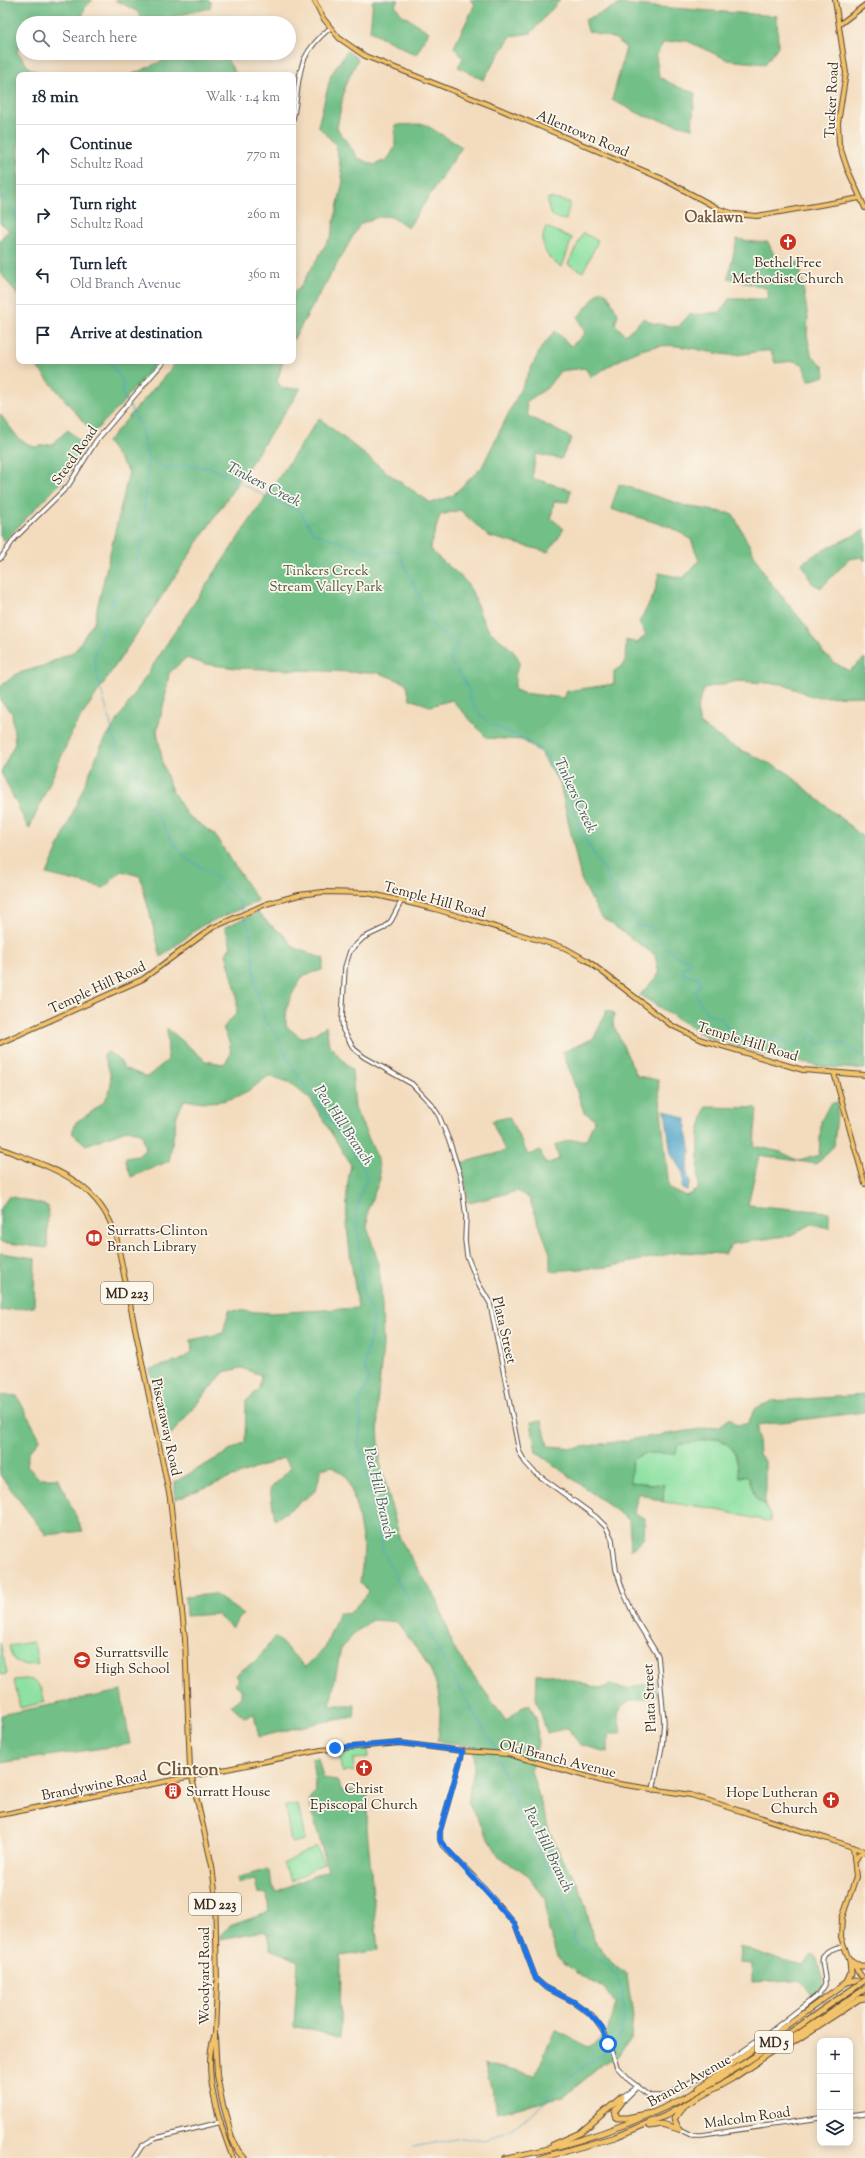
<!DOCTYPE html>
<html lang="en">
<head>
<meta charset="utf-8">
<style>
  body { margin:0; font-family:"Sorts Mill Goudy",serif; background:#f6f6f7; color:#1f2937 }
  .controls { position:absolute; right:12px; bottom:12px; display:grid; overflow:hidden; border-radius:8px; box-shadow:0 2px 10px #0003 }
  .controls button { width:36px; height:36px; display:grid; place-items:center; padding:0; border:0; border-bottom:1px solid #e0e1e3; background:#fff; color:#1f2937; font:20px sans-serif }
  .stop { position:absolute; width:12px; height:12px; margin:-9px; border:3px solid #1a73e8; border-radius:50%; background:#fff }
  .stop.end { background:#1a73e8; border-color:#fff; box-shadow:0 1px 4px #0008 }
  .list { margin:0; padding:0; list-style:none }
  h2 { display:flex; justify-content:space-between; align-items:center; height:52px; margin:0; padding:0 16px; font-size:17px }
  h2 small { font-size:13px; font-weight:400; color:#747a83 }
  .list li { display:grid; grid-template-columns:26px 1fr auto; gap:12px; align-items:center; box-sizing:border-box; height:60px; padding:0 16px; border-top:1px solid #e0e1e3 }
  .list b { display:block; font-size:15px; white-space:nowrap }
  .list p { margin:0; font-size:13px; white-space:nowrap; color:#747a83 }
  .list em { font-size:13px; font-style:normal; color:#747a83 }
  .icon { flex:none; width:22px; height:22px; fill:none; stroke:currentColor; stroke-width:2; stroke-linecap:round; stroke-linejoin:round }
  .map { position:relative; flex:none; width:865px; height:2158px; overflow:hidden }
  .search { position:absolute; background:#fff; box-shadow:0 2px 10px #0003; left:16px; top:16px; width:280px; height:44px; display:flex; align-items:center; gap:10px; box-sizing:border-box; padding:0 14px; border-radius:22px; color:#747a83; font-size:15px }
  .panel { position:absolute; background:#fff; box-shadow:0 2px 10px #0003; left:16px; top:72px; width:280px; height:292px; border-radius:8px }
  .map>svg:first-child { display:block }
</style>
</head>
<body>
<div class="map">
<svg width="865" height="2158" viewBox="0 0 865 2158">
  <rect width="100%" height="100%" fill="#fbf7ec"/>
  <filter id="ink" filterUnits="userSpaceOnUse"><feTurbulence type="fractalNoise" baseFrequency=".025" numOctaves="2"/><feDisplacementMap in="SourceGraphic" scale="8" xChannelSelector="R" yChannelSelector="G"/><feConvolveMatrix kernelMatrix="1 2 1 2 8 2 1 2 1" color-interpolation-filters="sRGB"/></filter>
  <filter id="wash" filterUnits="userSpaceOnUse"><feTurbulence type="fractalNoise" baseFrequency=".012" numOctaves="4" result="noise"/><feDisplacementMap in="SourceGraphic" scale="16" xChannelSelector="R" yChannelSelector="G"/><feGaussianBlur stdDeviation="0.9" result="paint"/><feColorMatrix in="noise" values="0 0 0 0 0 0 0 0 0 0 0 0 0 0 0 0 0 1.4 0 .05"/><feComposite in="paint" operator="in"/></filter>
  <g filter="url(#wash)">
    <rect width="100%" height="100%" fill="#f3dcbe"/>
    <!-- green -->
    <g fill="#8de1a2" stroke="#648660">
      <path d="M548,198l22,4 -4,18c-14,-1 -19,-8 -18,-22z"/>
      <path d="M546,227l26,11 -10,29c-16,-8 -24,-23 -16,-40z"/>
      <path d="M583,233l15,8 -15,31 -15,-8z"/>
      <path d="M113,361h49l-23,30z"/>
      <path d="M718,1438c19,11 19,18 21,39l9,-1 8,23 9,6 5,10 1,7 -67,-15 -41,-5 1,-17 -34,-3 2,-21c11,-12 29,-7 44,-7l1,-9z"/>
      <path d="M0,1642l7,32 -7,1z"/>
      <path d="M32,1642l2,1 4,21c-18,2 -25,2 -29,-18z"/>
      <path d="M26,1679c15,2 15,10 19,23l-25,6 -6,-28z"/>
      <path d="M368,1749v9l-15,1 1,12 -12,1 -4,-21z"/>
      <path d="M298,1804l7,36 -14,3 -6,-37z"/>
      <path d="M316,1846l8,17 -32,18 -9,-17z"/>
    </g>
    <!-- forest -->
    <g fill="#72bf88" stroke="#567453">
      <path d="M0,0h93c-9,7 -12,12 -9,23h-61v16l-6,12 12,17 14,7h-24v222l-19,-25v-32l9,-10 -9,-7z"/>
      <path d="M115,0h93l3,2 -1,6 -34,8 -19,7h-13l-7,-12z"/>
      <path d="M373,0h26l-4,5 6,9 28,18 -13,23 -46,-24z"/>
      <path d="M470,0h90l-29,33 -20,3 -28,44 -25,-13 5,-9 -9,-11 21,-43z"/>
      <path d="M620,4l157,12 1,30 -13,18 -37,-4 -43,-20 -22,3 -7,13 3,21 19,10 17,6 -3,35 -48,-12 -32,-16 14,-52 -10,-9 -28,-8 -3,-11z"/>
      <path d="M347,51l11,8 -13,27 -8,42 21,30 16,7 14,-6 7,-12v-22l29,-1 38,23 -54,81c-19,-17 -26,-13 -48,-4l-67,116v-48l5,-2 33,-54 12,-55 -7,-36 -18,-19 13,-51z"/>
      <path d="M180,53h47l1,8 9,14h-106z"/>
      <path d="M737,239l16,3h15l12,26 19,-6 9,56 -1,16 4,20 13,13 1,9 -17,5 -5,-17 -9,-3 -19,2 -4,-12c-15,-1 -28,5 -42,4 -15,-1 -30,-6 -45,-8 -38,-7 -62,12 -93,30l-6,-9 -25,3 -13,17 -21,14 2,14 44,22 -11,21 -25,-5 -4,24 39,12 -3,12 -14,-1 -3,17 13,11 -16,23 -60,-16 -28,-26 -20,5 -10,33c11,16 32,24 41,42 7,13 8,30 20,42 10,10 23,16 29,30l-5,13v15l8,3 41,5 3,-7 47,-7v-13l11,-7 1,-24 11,3 9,-8 -7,-13 15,-27 5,-22 24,5 16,-17 -8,-22 -21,-12 -59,-18 8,-25 67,22 47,8 33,63 41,50 17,27 11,9 14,8 16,-13v38l-51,1 -32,-13 -44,-3 -34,7 -7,22 3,14 29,20 56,27 80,68v230l-41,-2 -54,-11 -65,-20 -65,-41 19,-21 -4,-19 -55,-39 -19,-37 -21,-95 -21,-34 -17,-10 -35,-2 -35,-38 -22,6 -20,-7 -4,-16 -27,-10 -143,-5 -31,-4 -19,-6 -17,15 -4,26 -8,32 6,33 8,25 16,26 27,19 44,67 -57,25 -40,31 -21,-81 -19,-5 -17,17 -57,-14 54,-128 69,-107 149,-221 70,56 42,29 21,-7 30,-29 59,-119 14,-17 16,15 14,-12 -7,-17 23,-27 7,5 10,19 -3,10 10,11 19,-17 8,5 26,4 11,-12 32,-3 8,-13h39v-10l-40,-11z"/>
      <path d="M32,361h124l-37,46 -26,26z"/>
      <path d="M175,361h108l-6,21 6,7 18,-1 -226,338 -46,103 -28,-57 14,-29 -3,-30 -12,-13v-13l16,-13 27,-8 32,-15 19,-29 35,-150 -22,-30 63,-72z"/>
      <path d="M0,414l19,25 15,8 18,-3 16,-14 17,16 -17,29 -64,66 -4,-5z"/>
      <path d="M865,530v31l-3,-4 -13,2 -28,29 -9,-5 -10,-20 19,-12z"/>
      <path d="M258,912l11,12 14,10 12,14 29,11 -2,11 -18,5c-12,18 -19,28 -18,51l15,12 13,-4 12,-8 3,19 23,25 3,39 23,50 2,20 -12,30 -1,18 12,38 3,40 1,41 -6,59 3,57 20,77 38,63 15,45 53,74 19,-16h5l7,16 1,22 -7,27 18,60 15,33 14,20 9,28 6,28 17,22 17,15 6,40 -2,21 -13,20 -15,7 -39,33 -67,16 -12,-49 50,12 20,-46 33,17c17,-7 25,-25 27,-43l-11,-16 -26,-14 -21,-17 -8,-26 -4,-33 -20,-26 -25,-14 -32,-55 7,-41 -2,-16 -36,-5c3,-8 2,-16 3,-25 1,-43 -19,-61 -43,-94l-25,-2 -14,10 -17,18 -11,57h25l-1,12 -37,6 -58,14 -5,-23 -10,3 -13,-12 10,-8v-8l-6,-5 4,-5 -3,-3 3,-4 19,-13 17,-23 30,31 20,-19 14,-36 10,2 20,-22 -9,-9 4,-33 -6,-36 -10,-36 -16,-12 -11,3 -5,22 -41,29 -5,-31 21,-21 -8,-10 -108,41v-17l70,-40 1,-41 13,-12 2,-14 -20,-7 -17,4 -57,67 -17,-70 29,-8 13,-8 -1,-13 32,-7 6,-23 42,3 87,-5c-6,-46 -18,-97 -7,-143l-40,-65 -22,-18 -21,-6c-30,25 -46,29 -84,24l-7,15 -8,46 -38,16 -6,-19 13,-2 8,-7 -4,-15 -13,-5 -43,16 -14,-12 4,-11c31,-19 45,-31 27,-67l5,-3 13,10 3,6 23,9 21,-17 -1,-32 39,33 17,3c13,-10 6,-23 0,-36l14,-15v-19l-11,-40 5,-8 -6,-19z"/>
      <path d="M607,1010l7,3 -1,11 24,52 21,4 11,109 17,7 12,-7 1,-57 7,-25 51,1 -3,38 27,6 18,9 20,-6 2,-34 9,-17 8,-2 -4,44 -18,18 -57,-9 -11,50 81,7v16l-17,-4 -21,11 -59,9 -7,10 -46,-2 -71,15 -58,4v-18l-21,-55 -12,-7 -48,12 -8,-40 44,-12 -13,-30 17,-4 19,38 12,-4 6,13 13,-5 -4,-14 15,-5h16l9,-21 -11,-7 -21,-60 31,-14z"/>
      <path d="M9,1196l39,10 -1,42 -47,-6v-32z"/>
      <path d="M0,1253l35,5 -1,49 -34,4z"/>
      <path d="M4,1395l13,1 23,43 -11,13 -3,13 13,13h19l25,53 -37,4 -46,-60v-79z"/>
      <path d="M865,1395v17l-108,13 2,29 6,7v44l-9,-6 -8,-23 -9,1c-2,-21 -2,-28 -21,-39l-41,7 -1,9c-15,0 -33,-5 -44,7l-2,21 34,3 -1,17 -25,-9 -4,20 11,5 -1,20 -13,12 -2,-30 -93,-68 -5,-30 11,-1 6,25 28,2 144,-22 10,-8 6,7 11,-1 9,-16 16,-7z"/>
      <path d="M214,1594l29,20 -11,14 -16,-14 -30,2 -1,-19z"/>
      <path d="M537,1674h13l51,15 8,-4 18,4 28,-8 2,15 -26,5 -10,6 -3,8 3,18h-9l-4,3v16l-28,-7 -12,-17 -21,5 -11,-35z"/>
      <path d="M121,1691l9,53 -130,19v-48z"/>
      <path d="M318,1758l5,20 14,2 5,11h26l-1,36 11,123 -37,6 -1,81 -46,-11 4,-65 -27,-12 -3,-16 -6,-2 -41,8 -1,-4 10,-9 39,-14 -2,-18 -9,-1 -3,-13 -17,3 -1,-5 31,-9 7,23 53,-22 -19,-69 7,-10 -4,-32z"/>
      <path d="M740,1946l42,15 21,5 7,-10h6l7,24 -1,7 -10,7 -11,-13 -7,-1 -42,2v-18l-13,-1z"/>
    </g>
    <!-- water -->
    <path fill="#4da5ca" stroke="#446874" d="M665,1110l21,9c-1,11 3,18 4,29 1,14 -7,21 0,34l-3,9 -5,-2 1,-16 -12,-19z"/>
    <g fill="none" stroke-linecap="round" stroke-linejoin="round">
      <!-- stream -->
      <g stroke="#4da5ca" stroke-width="1">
        <path d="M0,194l19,24"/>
        <path d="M109,361l13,19 1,15 4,6"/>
        <path d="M129,404l11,22 8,32 17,11 20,-4 26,3 62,32 26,10 15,23 59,20 25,-2 24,50 9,12v8l5,9 22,15 -1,3 -6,5v9l13,18 5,11 1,9 11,16 9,8 37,16 5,7 16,10v6l19,29 16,44 24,39 3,9 7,4 3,19 14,10 4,9h12l3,8 10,11 15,12 12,3v5l-7,3 1,7 15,2 1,7 -5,8 11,21 16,6 4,8 9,4 4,5 14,2 8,6h12l-1,-6 2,-3 19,12h3l2,-4h9l2,-7 3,-1 4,2 -1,5 3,3c26,-9 25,1 47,12"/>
        <path d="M148,459l-6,80 -4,19 -6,18 -17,18 -21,61 4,24 19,68 23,35 5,19 17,21 11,21 13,15 25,15 28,28 4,11"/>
        <path d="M244,916l5,13 5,30 1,23 10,40 10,9 18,38 71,99 3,12 -7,15 -4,18 7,78 11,29 -10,46 5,13 -10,24 2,18 -3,23 14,50 11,58 19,37 17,24 35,67 43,71"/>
        <path d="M497,1757l33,80 29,51 16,53 41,33 6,17 2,30 -7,21 -5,4"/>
        <path d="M413,2147l48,-9 24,3 29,-14 20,-15 41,-39 32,-23"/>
      </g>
    </g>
  </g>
  <g filter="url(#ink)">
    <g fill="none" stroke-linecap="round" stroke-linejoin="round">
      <!-- minor casing -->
      <g stroke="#574536" stroke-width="5.5">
        <g id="minor">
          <path d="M293,119c9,-42 -1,-59 37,-91"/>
          <path d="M0,559l15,-21 53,-52 28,-45 68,-80"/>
          <path d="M402,900l-11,21 -7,7 -21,10 -13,13 -5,16 -3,53 1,10 11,19 10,8 48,27 20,21 7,11 11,27 11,35 5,39 -1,23 2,16 11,27 12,20 29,148 6,11 9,10 62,45 10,10 6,12 4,31 8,23 12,27 22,36 6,66 -2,24 -9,44"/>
          <path d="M463,1751l-23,80v8l2,6 32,32 41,47 21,55 9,8 29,15 18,13 13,19 12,33 12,13 21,16h16l61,-34 42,-29 50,-39 6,-9c1,-22 -14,-32 18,-39"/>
          <path d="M622,2097l15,-10"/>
          <path d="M624,2100l14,-14"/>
          <path d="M850,2115l15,-2"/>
          <path d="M679,2129l12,6h11l118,-17"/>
          <path d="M134,2158l8,-12 11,-7 68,-17"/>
        </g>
      </g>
      <!-- major casing -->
      <g stroke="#574536" stroke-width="6">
        <g id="major">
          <path d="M314,0l9,18 16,20 26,18 132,52 166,71 56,30 16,5 22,2 103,-18"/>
          <path d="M835,0l11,73 -8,50 1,21 8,24 18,40"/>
          <path d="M840,24l25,-19"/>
          <path d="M0,1043l143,-64 69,-51 54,-24 33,-9 24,-3 45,1 67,16 130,39 23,13 83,64 31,15 101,30 62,5"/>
          <path d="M834,1073l31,111"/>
          <path d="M0,1148c51,20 97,31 116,88l54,262 15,141 5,130 22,97 3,25 2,91 -2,53 2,40 5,26 11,40"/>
          <path d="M0,1815l321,-65 79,-7 63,8 45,3 98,28 85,13 174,56"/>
          <path d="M853,1847l3,30 -14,41 -1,19 7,20 17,24"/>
          <path d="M855,1861l4,-7 6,-2"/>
          <path d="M214,2037c-12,34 6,88 19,121"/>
        </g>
      </g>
      <!-- highway casing -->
      <g stroke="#574536" stroke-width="7">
        <g id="highway">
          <path d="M850,1960l10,6h5"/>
          <path d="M847,1982l4,-9 -1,-13"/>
          <path d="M784,2048l75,-49 6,-1"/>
          <path d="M699,2088l148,-106 8,-2 10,3"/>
          <path d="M622,2102l-7,9 2,7h10l24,-5"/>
          <path d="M650,2126l12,-2 17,5"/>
          <path d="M679,2129l-5,-10 7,-10"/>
          <path d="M232,2138l6,13 6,7"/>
          <path d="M553,2145l27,-12 42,-36"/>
          <path d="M506,2158c65,-12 127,-33 186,-64 57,-30 109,-70 162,-106"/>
          <path d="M541,2158l74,-21 50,-21 68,-38 126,-85"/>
        </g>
      </g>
      <!-- minor -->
      <use href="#minor" stroke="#fff" stroke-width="3.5"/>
      <!-- major -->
      <use href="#major" stroke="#f2c36a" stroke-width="4"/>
      <!-- highway -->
      <use href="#highway" stroke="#f2c36a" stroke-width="5"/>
      <!-- highway-bridge casing -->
      <g stroke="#574536" stroke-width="7" stroke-linecap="butt">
        <g id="highway-bridge">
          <path d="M854,1988l11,-8"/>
          <path d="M859,1993l6,-4"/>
        </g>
      </g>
      <!-- highway-bridge -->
      <use href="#highway-bridge" stroke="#f2c36a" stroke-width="5"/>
    </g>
  </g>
  <g fill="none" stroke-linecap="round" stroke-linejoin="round" filter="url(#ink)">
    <!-- route -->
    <path stroke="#1a73e8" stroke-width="5" d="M335,1748l65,-5 63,8 -23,80v10l75,83 21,55 9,8 29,15 14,10 14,16 6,16"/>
  </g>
  <!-- icons -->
  <defs>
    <g id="church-disc" transform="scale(0.9)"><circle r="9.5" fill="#c8321e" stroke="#fbf7ec"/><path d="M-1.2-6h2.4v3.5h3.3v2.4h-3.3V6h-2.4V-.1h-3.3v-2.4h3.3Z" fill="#fff"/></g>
    <g id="library-disc" transform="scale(0.9)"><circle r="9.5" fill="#c8321e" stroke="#fbf7ec"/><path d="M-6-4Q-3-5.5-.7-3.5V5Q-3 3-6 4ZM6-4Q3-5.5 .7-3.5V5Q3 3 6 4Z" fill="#fff"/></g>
    <g id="school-disc" transform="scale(0.9)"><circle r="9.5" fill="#c8321e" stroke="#fbf7ec"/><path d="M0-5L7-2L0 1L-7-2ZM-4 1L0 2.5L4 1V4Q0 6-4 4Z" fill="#fff"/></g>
    <g id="building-disc" transform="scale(0.9)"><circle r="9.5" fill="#c8321e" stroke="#fbf7ec"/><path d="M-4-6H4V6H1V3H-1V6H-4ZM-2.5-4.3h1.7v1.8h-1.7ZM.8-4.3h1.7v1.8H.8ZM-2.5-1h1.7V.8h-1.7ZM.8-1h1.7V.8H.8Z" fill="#fff"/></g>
  </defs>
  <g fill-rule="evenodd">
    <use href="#church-disc" x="788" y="242"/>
    <use href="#library-disc" x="94" y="1238"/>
    <use href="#school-disc" x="82" y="1660"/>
    <use href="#church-disc" x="364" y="1768"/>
    <use href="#building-disc" x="173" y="1791"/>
    <use href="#church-disc" x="831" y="1800"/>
  </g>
  <g text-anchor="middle" stroke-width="3.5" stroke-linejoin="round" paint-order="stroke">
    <!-- shield labels -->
    <g fill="#fbf7ec" stroke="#75685c" stroke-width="1">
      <rect x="101" y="1282" width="52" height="22" rx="3"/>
      <rect x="189" y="1893" width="52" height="22" rx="3"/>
      <rect x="755" y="2031" width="38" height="22" rx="3"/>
    </g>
    <g font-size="13" font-weight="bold" fill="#3b2a1e">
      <text x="127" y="1298">MD 223</text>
      <text x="215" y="1909">MD 223</text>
      <text x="774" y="2047">MD 5</text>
    </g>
    <!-- street labels -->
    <g font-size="14" fill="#3b2a1e" stroke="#fbf7ec">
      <text transform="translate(831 100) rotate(-87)" y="5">Tucker Road</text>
      <text transform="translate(583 133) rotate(23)" y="5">Allentown Road</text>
      <text transform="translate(74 455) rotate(-55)" y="5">Steed Road</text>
      <text transform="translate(435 899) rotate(15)" y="5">Temple Hill Road</text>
      <text transform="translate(97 987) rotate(-25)" y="5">Temple Hill Road</text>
      <text transform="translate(748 1041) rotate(17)" y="5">Temple Hill Road</text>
      <text transform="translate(505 1330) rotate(77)" y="5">Plata Street</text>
      <text transform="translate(167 1427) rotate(78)" y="5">Piscataway Road</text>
      <text transform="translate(649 1698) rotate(-93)" y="5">Plata Street</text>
      <text transform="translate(558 1758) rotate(14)" y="5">Old Branch Avenue</text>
      <text transform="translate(94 1785) rotate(-11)" y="5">Brandywine Road</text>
      <text transform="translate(204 1976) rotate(-90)" y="5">Woodyard Road</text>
      <text transform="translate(689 2080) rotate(-29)" y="5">Branch Avenue</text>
      <text transform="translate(747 2117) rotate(-8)" y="5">Malcolm Road</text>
    </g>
    <!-- poi labels -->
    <g font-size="14" fill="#3b2a1e" stroke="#fbf7ec" text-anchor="start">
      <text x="788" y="267" text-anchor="middle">Bethel Free<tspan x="788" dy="16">Methodist Church</tspan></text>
      <text x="107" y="1235">Surratts-Clinton<tspan x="107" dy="16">Branch Library</tspan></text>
      <text x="95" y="1657">Surrattsville<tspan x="95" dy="16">High School</tspan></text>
      <text x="364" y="1793" text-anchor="middle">Christ<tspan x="364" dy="16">Episcopal Church</tspan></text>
      <text x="186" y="1796">Surratt House</text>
      <text x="818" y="1797" text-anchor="end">Hope Lutheran<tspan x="818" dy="16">Church</tspan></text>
    </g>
    <!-- park labels -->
    <g font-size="14" fill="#50583f" stroke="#fbf7ec">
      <text x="326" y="575">Tinkers Creek<tspan x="326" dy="16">Stream Valley Park</tspan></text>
    </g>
    <!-- neighbourhood labels -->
    <g font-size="15" font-weight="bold" fill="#775838" stroke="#fbf7ec">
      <text x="714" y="222">Oaklawn</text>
    </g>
    <!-- water labels -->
    <g font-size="15" font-style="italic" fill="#425b63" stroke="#fbf7ec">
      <text transform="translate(264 484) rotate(27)" y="5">Tinkers Creek</text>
      <text transform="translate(576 795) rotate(65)" y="5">Tinkers Creek</text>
      <text transform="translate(344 1125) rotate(56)" y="5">Pea Hill Branch</text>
      <text transform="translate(380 1493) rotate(77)" y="5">Pea Hill Branch</text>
      <text transform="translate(549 1849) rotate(64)" y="5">Pea Hill Branch</text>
    </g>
    <!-- district labels -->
    <g font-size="18" font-weight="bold" fill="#775838" stroke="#fbf7ec">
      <text x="188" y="1775">Clinton</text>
    </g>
  </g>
</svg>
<div class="controls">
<button>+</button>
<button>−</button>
<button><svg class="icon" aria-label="layers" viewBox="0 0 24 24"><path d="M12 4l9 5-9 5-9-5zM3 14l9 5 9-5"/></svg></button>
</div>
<div class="stop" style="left:608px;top:2044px"></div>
<div class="stop end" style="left:335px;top:1748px"></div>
<div class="search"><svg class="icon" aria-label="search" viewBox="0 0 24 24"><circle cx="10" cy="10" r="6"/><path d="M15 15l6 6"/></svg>Search here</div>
<section class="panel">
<h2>18 min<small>Walk · 1.4 km</small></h2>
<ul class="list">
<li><svg class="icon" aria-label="ahead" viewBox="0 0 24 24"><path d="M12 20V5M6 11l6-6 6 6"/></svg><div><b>Continue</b><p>Schultz Road</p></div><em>770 m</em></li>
<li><svg class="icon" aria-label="right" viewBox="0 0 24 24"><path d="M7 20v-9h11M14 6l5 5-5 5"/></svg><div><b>Turn right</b><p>Schultz Road</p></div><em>260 m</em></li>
<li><svg class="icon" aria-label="left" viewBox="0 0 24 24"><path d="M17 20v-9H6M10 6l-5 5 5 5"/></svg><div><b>Turn left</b><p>Old Branch Avenue</p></div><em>360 m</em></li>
<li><svg class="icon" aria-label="arrive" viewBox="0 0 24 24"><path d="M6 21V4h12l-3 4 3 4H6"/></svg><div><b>Arrive at destination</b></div></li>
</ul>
</section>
</div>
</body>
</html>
